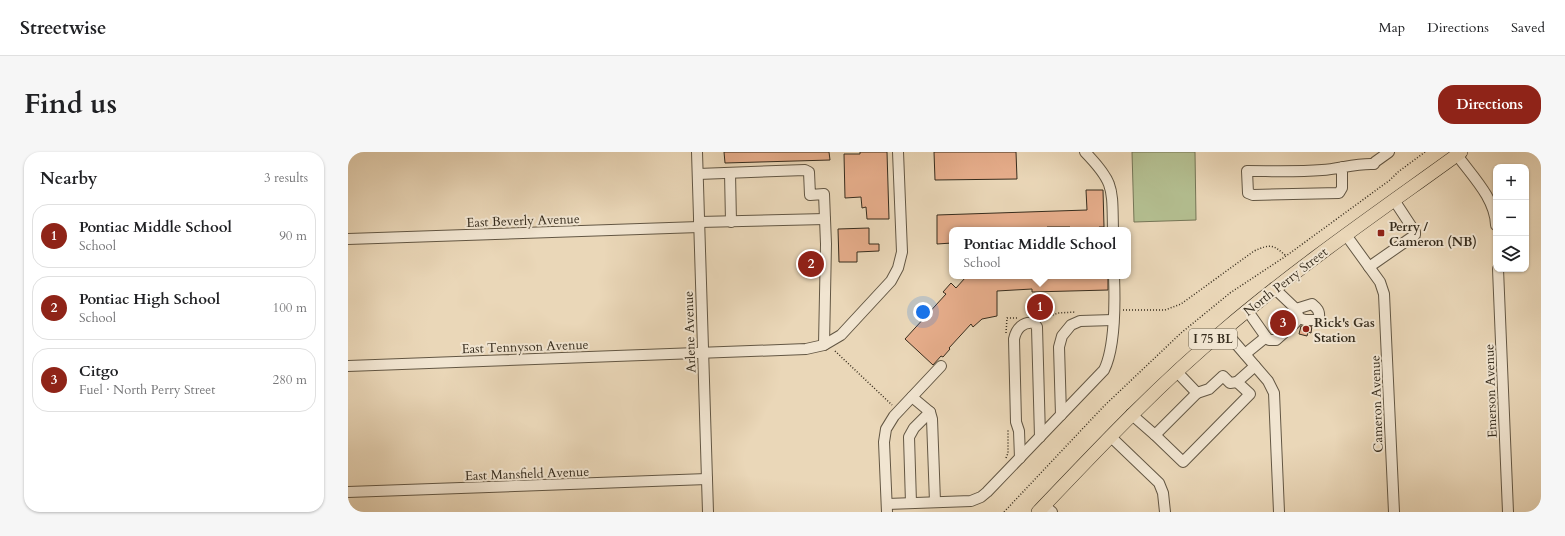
<!DOCTYPE html>
<html lang="en">
<head>
<meta charset="utf-8">
<style>
  body { margin:0; font-family:Cardo,serif; background:#f6f6f6; color:#202124 }
  .controls { position:absolute; right:12px; top:12px; display:grid; overflow:hidden; border-radius:8px; box-shadow:0 1px 3px #0004 }
  .controls button { width:36px; height:36px; display:grid; place-items:center; padding:0; border:0; border-bottom:1px solid #e0e0e0; background:#fff; color:#202124; font:20px sans-serif }
  .you { position:absolute; left:575px; top:160px; width:14px; height:14px; margin:-10px; border:3px solid #fff; border-radius:50%; background:#1a73e8; box-shadow:0 0 0 6px #1a73e833 }
  .badge { display:grid; place-items:center; width:26px; height:26px; border-radius:50%; background:#8f2418; color:#fff; font-size:13px; font-weight:700 }
  .pin { position:absolute; translate:-50% -50%; border:2px solid #fff; box-shadow:0 1px 4px #0006 }
  .popup { position:absolute; left:601px; top:75px; width:182px; height:52px; box-sizing:border-box; display:grid; place-content:center; border-radius:8px; background:#fff; filter:drop-shadow(0 1px 3px #0005); font-size:13px; white-space:nowrap; color:#757577 }
  .popup b { font-size:15px; color:#202124 }
  .popup::after { content:''; position:absolute; left:50%; top:100%; margin-left:-8px; border:8px solid transparent; border-top-color:#fff }
  .list { margin:0; padding:0; list-style:none }
  h2 { display:flex; justify-content:space-between; align-items:center; height:52px; margin:0; padding:0 16px; font-size:17px }
  h2 small { font-size:13px; font-weight:400; color:#757577 }
  .list li { display:grid; grid-template-columns:26px 1fr auto; gap:12px; align-items:center; box-sizing:border-box; height:64px; margin:0 8px 8px; padding:0 8px; border:1px solid #e0e0e0; border-radius:16px }
  .list b { display:block; font-size:15px; white-space:nowrap }
  .list p { margin:0; font-size:13px; white-space:nowrap; color:#757577 }
  .list em { font-size:13px; font-style:normal; color:#757577 }
  .icon { flex:none; width:22px; height:22px; fill:none; stroke:currentColor; stroke-width:2; stroke-linecap:round; stroke-linejoin:round }
  .map { position:relative; flex:none; width:1193px; height:360px; overflow:hidden; border-radius:16px }
  header { display:flex; align-items:center; gap:24px; box-sizing:border-box; height:56px; padding:0 20px; background:#fff; border-bottom:1px solid #e0e0e0 }
  header strong { font-size:19px }
  nav { display:flex; gap:22px; margin-inline-start:auto; font-size:14px }
  .intro { display:flex; align-items:center; justify-content:space-between; box-sizing:border-box; height:96px; padding:0 24px }
  h1 { margin:0; font-size:28px }
  .button { padding:10px 18px; border-radius:16px; background:#8f2418; color:#fff; font-size:14px; font-weight:700 }
  main { display:flex; gap:24px; padding:0 24px }
  aside { flex:1; background:#fff; border-radius:16px; box-shadow:0 1px 3px #0004 }
  .map>svg:first-child { display:block }
</style>
</head>
<body>
<header>
<strong>Streetwise</strong>
<nav><a>Map</a><a>Directions</a><a>Saved</a></nav>
</header>
<div class="intro"><h1>Find us</h1><a class="button">Directions</a></div>
<main>
<aside>
<h2>Nearby<small>3 results</small></h2>
<ul class="list">
<li><span class="badge">1</span><div><b>Pontiac Middle School</b><p>School</p></div><em>90 m</em></li>
<li><span class="badge">2</span><div><b>Pontiac High School</b><p>School</p></div><em>100 m</em></li>
<li><span class="badge">3</span><div><b>Citgo</b><p>Fuel · North Perry Street</p></div><em>280 m</em></li>
</ul>
</aside>
<div class="map">
<svg width="1193" height="360" viewBox="0 0 1193 360">
  <rect width="100%" height="100%" fill="#ead7b8"/>
  <filter id="stains"><feTurbulence type="fractalNoise" baseFrequency=".005" numOctaves="4"/><feColorMatrix values="0 0 0 0 .2 0 0 0 0 .09 0 0 0 0 .02 0 0 0 .5 -.17"/></filter>
  <radialGradient id="worn" r=".72"><stop offset=".6" stop-color="#630" stop-opacity="0"/><stop offset="1" stop-color="#630" stop-opacity=".3"/></radialGradient>
  <!-- green -->
  <path fill="#b4bf91" stroke="#757657" d="M784,0h63l1,68 -62,2z"/>
  <!-- building -->
  <g fill="#e6ad8b" stroke="#362c1d">
    <path d="M376,0h105l1,8 -105,3z"/>
    <path d="M512,0h27l2,67h-22l-1,-12 -4,1 -1,-11 -16,1 -1,-44h16z"/>
    <path d="M586,0h82l1,27 -82,1z"/>
    <path d="M738,38h17l1,37h-5v3h-29v-3h-23v3h-95v13l-15,1v-29l150,-5z"/>
    <path d="M521,76v16h10v7l-22,1v10h-18l-1,-33z"/>
    <path d="M631,124h121v2h8v12l-76,2v-3l-35,2v25l-15,3 -9,8 -2,-3 -22,24 1,1 -7,8 -2,-1 -8,9 -28,-26 41,-45 -3,-2 8,-9 5,5 9,-10z"/>
    <path d="M941,160l3,5 -17,16 -5,-6z"/>
    <path d="M953,174h11l-1,7 -3,-1 -1,4 -8,-2z"/>
  </g>
  <g fill="none" stroke-linecap="round" stroke-linejoin="round">
    <!-- minor casing -->
    <g stroke="#635744" stroke-width="12">
      <g id="minor">
        <path d="M349,0l11,360"/>
        <path d="M737,0c30,31 27,36 28,78"/>
        <path d="M1109,3c15,21 38,43 39,70"/>
        <path d="M1027,10l14,-10"/>
        <path d="M994,15v21l-3,5 -86,2 -5,-2 -1,-22c25,0 50,1 75,-1 17,-1 34,-7 52,-6"/>
        <path d="M382,21l1,49"/>
        <path d="M350,22l107,-4 4,2 1,23 14,-1 2,50 -2,101"/>
        <path d="M351,70l126,-3"/>
        <path d="M998,83l34,47 4,12 10,218"/>
        <path d="M0,87l351,-12"/>
        <path d="M1021,115l46,-32v-3l-21,-32"/>
        <path d="M1150,117l10,243"/>
        <path d="M948,157l16,-5c5,4 8,7 7,14l-2,2h-12l-6,-2"/>
        <path d="M899,158l19,27 3,3h7l19,-17 4,-5 -3,-9 -22,-21"/>
        <path d="M876,178l44,51 6,12 5,119"/>
        <path d="M897,202l21,-17"/>
        <path d="M0,214l458,-17 18,-4 17,-10 50,-54 7,-13 4,-16 -4,-100"/>
        <path d="M849,241l12,-4 14,-13 7,7 7,-1"/>
        <path d="M564,245l18,15 2,7 3,83"/>
        <path d="M783,262l24,21 42,-42 -20,-21"/>
        <path d="M713,263l-2,-68 3,-11 9,-11 9,-4 33,-1"/>
        <path d="M807,283l28,27 67,-68 -13,-12 18,-16"/>
        <path d="M762,284l49,47 4,10 2,19"/>
        <path d="M672,306l-1,-27 -3,-9 -2,-83c2,-10 9,-18 20,-16l3,4 3,110"/>
        <path d="M0,340l359,-13"/>
        <path d="M563,351l-2,-66 5,-9 16,-16"/>
        <path d="M539,352l84,-3 10,-4 6,-5 117,-122c11,-22 11,-69 10,-94"/>
        <path d="M696,353l8,7"/>
        <path d="M539,360l-3,-70 2,-13 8,-13 47,-50"/>
      </g>
    </g>
    <!-- major casing -->
    <g stroke="#362c1d" stroke-width="14">
      <path id="major" d="M690,360c60,-63 119,-126 186,-182 75,-64 157,-120 237,-178"/>
    </g>
    <!-- path -->
    <g stroke="#362c1d" stroke-width="1.5" stroke-dasharray="1 2" stroke-linecap="butt">
      <path d="M775,158h42l16,-6 73,-53c16,-7 19,-7 32,5"/>
      <path d="M693,165h7l10,-4 18,-1"/>
      <path d="M658,181l1,-15h10"/>
      <path d="M487,199l57,54"/>
      <path d="M658,306l2,-5v-24"/>
      <path d="M656,360l100,-106 77,-73 49,-40 56,-37 104,-76 8,-8 27,-20"/>
    </g>
    <!-- minor -->
    <use href="#minor" stroke="#f1e5d1" stroke-width="10"/>
    <!-- major -->
    <use href="#major" stroke="#ead7b8" stroke-width="13"/>
  </g>
  <!-- markers -->
  <g fill="#8f2418" stroke="#f1e5d1" stroke-width="1.5">
    <rect x="1029" y="77" width="8" height="8" rx="2"/>
    <circle cx="958" cy="177" r="4"/>
  </g>
  <g text-anchor="middle" stroke-width="4" stroke-linejoin="round" paint-order="stroke">
    <!-- shield labels -->
    <rect fill="#f1e5d1" stroke="#6e6453" stroke-width="1" x="841" y="177" width="48" height="20" rx="3"/>
    <g font-size="12" font-weight="bold" fill="#362c1d">
      <text x="865" y="191">I 75 BL</text>
    </g>
    <!-- street labels -->
    <g font-size="13" fill="#362c1d" stroke="#f1e5d1">
      <text transform="translate(175 68) rotate(-2)" y="5">East Beverly Avenue</text>
      <text transform="translate(937 129) rotate(-38)" y="5">North Perry Street</text>
      <text transform="translate(341 180) rotate(-92)" y="5">Arlene Avenue</text>
      <text transform="translate(177 194) rotate(-2)" y="5">East Tennyson Avenue</text>
      <text transform="translate(1142 239) rotate(-92)" y="5">Emerson Avenue</text>
      <text transform="translate(1028 252) rotate(-92)" y="5">Cameron Avenue</text>
      <text transform="translate(179 321) rotate(-2)" y="5">East Mansfield Avenue</text>
    </g>
    <!-- poi labels -->
    <g font-size="13" font-weight="bold" fill="#362c1d" stroke="#f1e5d1" text-anchor="start">
      <text x="1041" y="79">Perry /<tspan x="1041" dy="15">Cameron (NB)</tspan></text>
      <text x="966" y="175">Rick's Gas<tspan x="966" dy="15">Station</tspan></text>
    </g>
  </g>
  <rect width="100%" height="100%" filter="url(#stains)"/>
  <rect width="100%" height="100%" fill="url(#worn)"/>
</svg>
<div class="controls">
<button>+</button>
<button>−</button>
<button><svg class="icon" aria-label="layers" viewBox="0 0 24 24"><path d="M12 4l9 5-9 5-9-5zM3 14l9 5 9-5"/></svg></button>
</div>
<div class="you"></div>
<div class="pin badge" style="left:692px;top:155px">1</div>
<div class="popup"><b>Pontiac Middle School</b>School</div>
<div class="pin badge" style="left:463px;top:112px">2</div>
<div class="pin badge" style="left:935px;top:171px">3</div>
</div>
</main>
</body>
</html>
